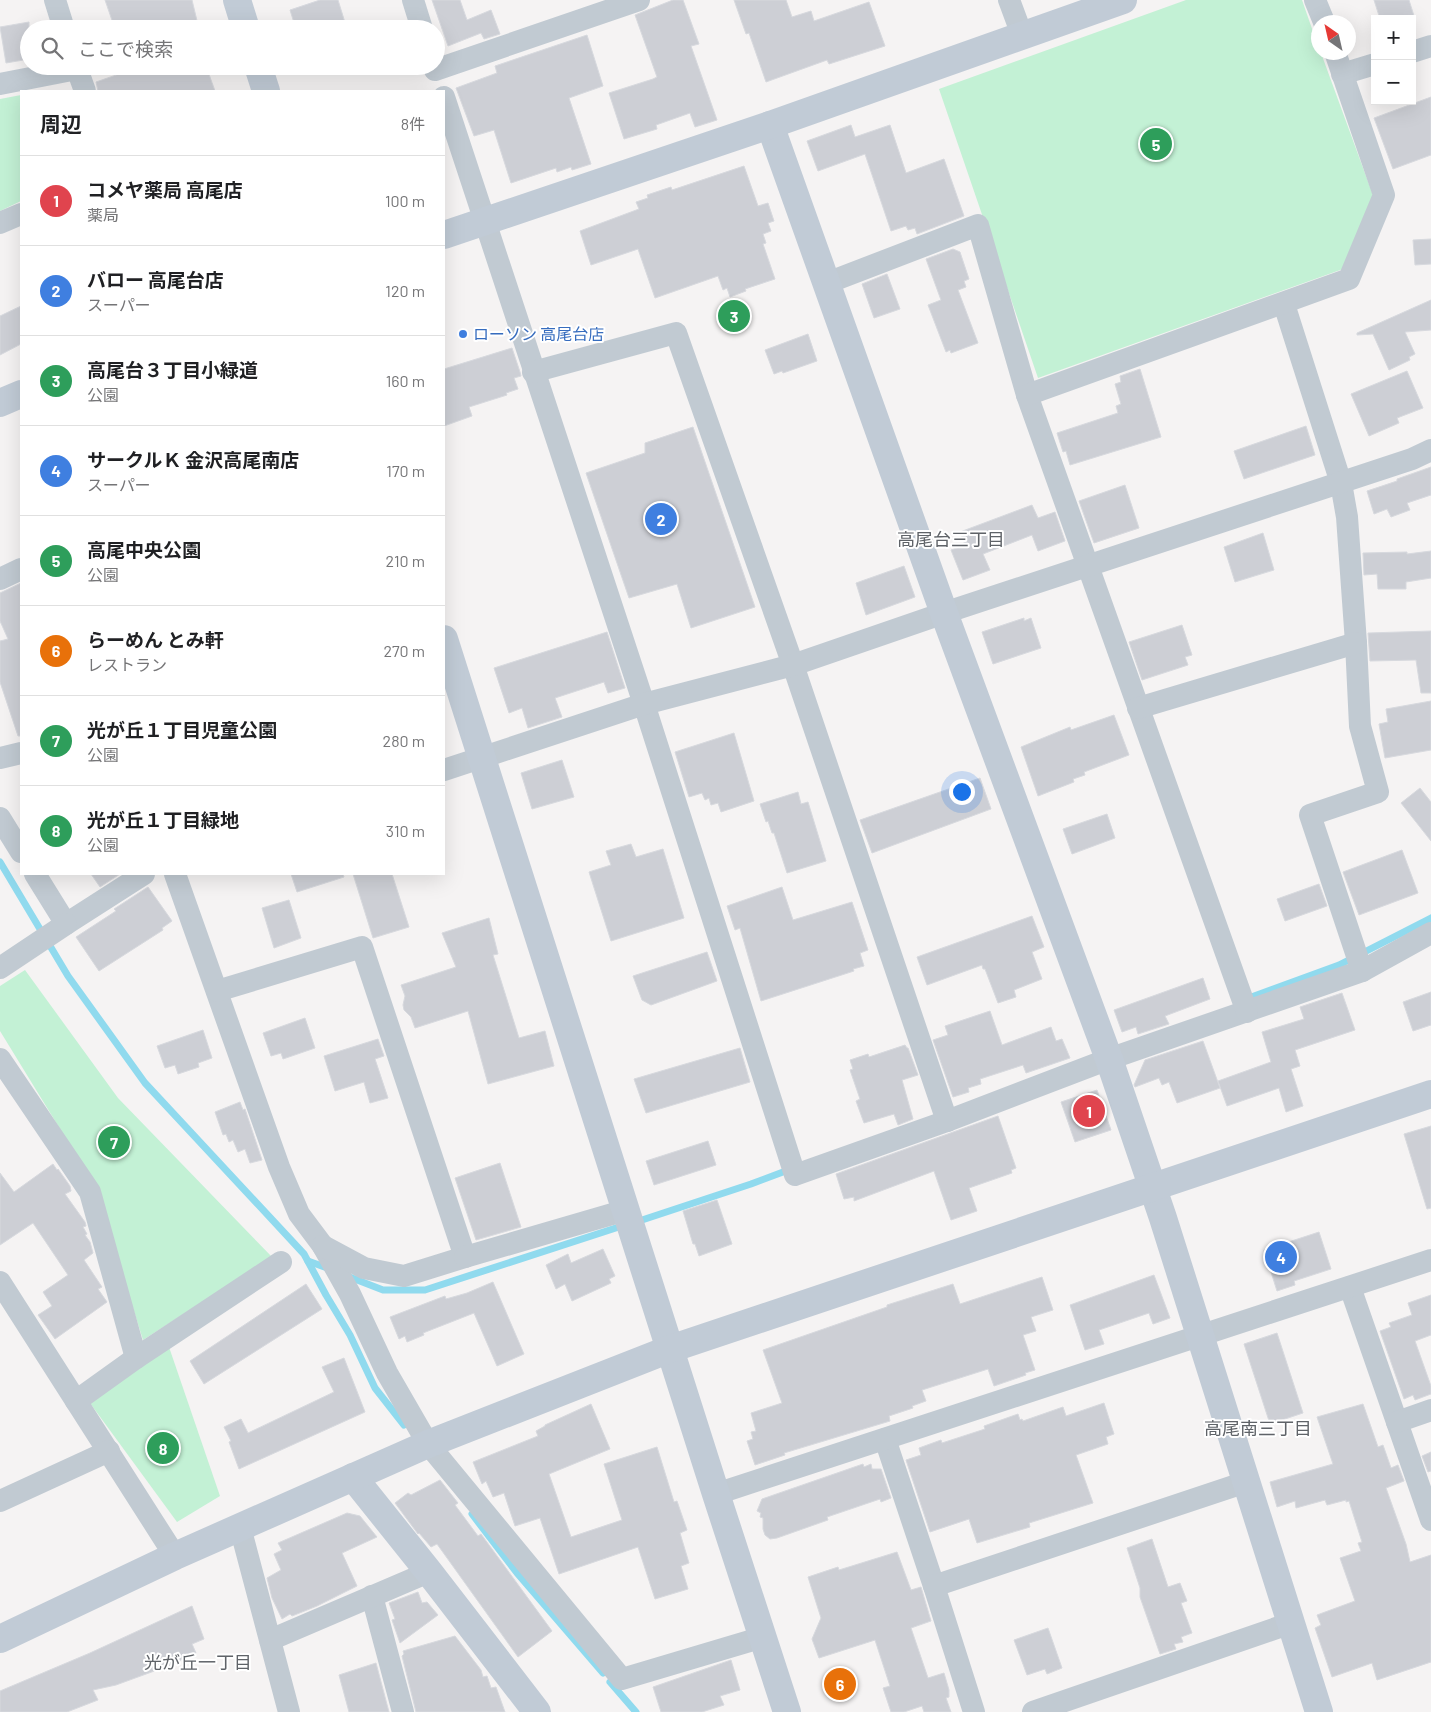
<!DOCTYPE html>
<html lang="ja">
<head>
<meta charset="utf-8">
<style>
  body { margin:0; font-family:Barlow,"Noto Sans JP",sans-serif; background:#f6f6f6; color:#202124 }
  .controls { position:absolute; right:15px; top:15px; display:grid; overflow:hidden; border-radius:0px; box-shadow:0 5px 20px #0002 }
  .controls button { width:45px; height:45px; display:grid; place-items:center; padding:0; border:0; border-bottom:1px solid #e0e0e0; background:#fff; color:#202124; font:25px sans-serif }
  .compass { position:absolute; left:1311px; top:15px; width:45px; height:45px; border-radius:50%; background:#fff; box-shadow:0 5px 20px #0002; rotate:326deg }
  .you { position:absolute; left:961px; top:791px; width:18px; height:18px; margin:-12px; border:4px solid #fff; border-radius:50%; background:#1a73e8; box-shadow:0 0 0 8px #1a73e833 }
  .badge { display:grid; place-items:center; width:32px; height:32px; border-radius:50%; background:#1a73e8; color:#fff; font-size:16px; font-weight:700 }
  .pin { position:absolute; translate:-50% -50%; border:2px solid #fff; box-shadow:0 1px 5px #0006 }
  .list { margin:0; padding:0; list-style:none }
  h2 { display:flex; justify-content:space-between; align-items:center; height:65px; margin:0; padding:0 20px; font-size:21px }
  h2 small { font-size:16px; font-weight:400; color:#757577 }
  .list li { display:grid; grid-template-columns:32px 1fr auto; gap:15px; align-items:center; box-sizing:border-box; height:90px; padding:0 20px; border-top:1px solid #e0e0e0 }
  .list b { display:block; font-size:19px; white-space:nowrap }
  .list p { margin:0; font-size:16px; white-space:nowrap; color:#757577 }
  .list em { font-size:16px; font-style:normal; color:#757577 }
  .icon { flex:none; width:28px; height:28px; fill:none; stroke:currentColor; stroke-width:2; stroke-linecap:round; stroke-linejoin:round }
  .map { position:relative; flex:none; width:1431px; height:1712px; overflow:hidden }
  .search { position:absolute; background:#fff; box-shadow:0 5px 20px #0002; left:20px; top:20px; width:425px; height:55px; display:flex; align-items:center; gap:12px; box-sizing:border-box; padding:0 18px; border-radius:28px; color:#757577; font-size:19px }
  .panel { position:absolute; background:#fff; box-shadow:0 5px 20px #0002; left:20px; top:90px; width:425px; height:785px; border-radius:0px }
  .map>svg:first-child { display:block }
</style>
</head>
<body>
<div class="map">
<svg width="1431" height="1712" viewBox="0 0 1431 1712">
  <rect width="100%" height="100%" fill="#f5f3f3"/>
  <!-- green -->
  <g fill="#c3f1d5">
    <path d="M1186,0h116l16,46v6l3,1 53,145 -31,71 -305,109 -99,-289z"/>
    <path d="M21,95v106l-21,10v-112z"/>
    <path d="M25,970l93,128 154,159 -129,83 -48,-154 -95,-155v-45z"/>
    <path d="M169,1347l51,149 -43,26 -90,-123z"/>
  </g>
  <g fill="none" stroke-linecap="round" stroke-linejoin="round">
    <!-- stream -->
    <g stroke="#90daee" stroke-width="7">
      <path d="M0,862l68,114 77,107 159,171 22,41 24,40 25,53 29,37"/>
      <path d="M1246,999l93,-34 92,-47"/>
      <path d="M636,1222l115,-38 40,-15"/>
      <path d="M308,1261l22,8"/>
      <path d="M347,1276l36,14h42l200,-65"/>
      <path d="M472,1514l45,59 86,100"/>
      <path d="M610,1682l26,30"/>
    </g>
  </g>
  <!-- building -->
  <g fill="#cdcfd5" stroke="#d7d9de">
    <path d="M105,0h87l7,29h-84z"/>
    <path d="M320,0h18l9,29h-51l-6,-19z"/>
    <path d="M432,0h28l7,20 24,-10 9,24 -16,5 -3,-6 -33,13z"/>
    <path d="M673,0h10l16,44 -8,2 26,74 -22,7 -5,-14 -34,12 1,4 -33,10 -15,-46 44,-14 4,-2 -22,-62z"/>
    <path d="M734,0h52l6,17 19,-6 3,10 55,-19 16,44 -56,18 -2,-4 -61,22 -17,-49 -3,1z"/>
    <path d="M1374,0h35l6,19h-35z"/>
    <path d="M29,22v37l-23,4 -6,-36z"/>
    <path d="M587,35l16,51 -34,12 22,66 -19,6 -1,-3 -14,5 -1,-4 -45,15 -17,-53 -20,6 -18,-48 41,-15 -2,-7z"/>
    <path d="M129,66h77l9,25h-117l-2,-9 23,-8 -2,-4z"/>
    <path d="M1431,97v58l-38,14 -19,-51z"/>
    <path d="M851,125l4,12 35,-12 16,48 38,-14 20,57 -47,18 -2,-6 -7,2 -2,-4 -15,5 -26,-77 -47,17 -11,-30z"/>
    <path d="M744,166l14,40 10,-3 6,18 -6,2 3,8 -8,3 3,9 -3,1 12,35 -30,10 1,2 -16,6 -3,-9 -4,2 -5,-14 -63,22 -17,-49 -47,16 -11,-34 59,-22 -3,-7 12,-4 -1,-3 24,-8 1,3z"/>
    <path d="M1431,239v25l-16,1 -2,-25z"/>
    <path d="M953,249l7,3 9,27 -5,2 2,6 -8,3 20,53 -27,10 -1,-3 -4,2 -18,-47 13,-5 -15,-41z"/>
    <path d="M887,274l13,35 -26,9 -12,-34z"/>
    <path d="M1431,300v30l-26,2 10,22 -6,3 1,3 -21,10 -16,-36 -16,1v-2z"/>
    <path d="M21,306v38l-21,11v-39z"/>
    <path d="M808,334l9,27 -34,12 -1,-2 -8,3 -9,-24z"/>
    <path d="M512,348l8,24 1,4 -7,2 4,11 -12,4 1,2 -38,12 3,9 -28,10v-57z"/>
    <path d="M1140,369l21,68 -91,28 -4,-14 -3,1 -6,-19 61,-20 -2,-7 5,-2 -6,-20 6,-2 -1,-6z"/>
    <path d="M1407,371l16,37 -26,10 2,5 -30,13 -18,-42z"/>
    <path d="M1306,426l9,29 -71,24 -10,-28z"/>
    <path d="M693,427l62,180 -64,21 -14,-44 -48,14 -43,-125 59,-20v-10z"/>
    <path d="M1431,467v28l-24,8 3,7 -19,7 -4,-8 -13,5 -7,-23 30,-10v-2z"/>
    <path d="M1125,485l14,43 -45,15 -15,-42z"/>
    <path d="M1032,505l6,13 17,-6 10,29 -27,10 -6,-16 -49,19 7,16 -27,10 -12,-30 14,-5 -5,-13z"/>
    <path d="M1263,533l11,37 -39,12 -11,-35z"/>
    <path d="M1431,551v27l-25,4v7h-28l-1,-15 -13,1 -1,-22 44,-1v2z"/>
    <path d="M904,566l11,31 -49,18 -10,-32z"/>
    <path d="M21,583v153h-3l-18,-54v-41l8,-2 -8,-18v-28z"/>
    <path d="M1024,618v3l7,-3 10,30 -48,16 -11,-32z"/>
    <path d="M1182,625l10,30 -7,2 3,8 -46,15 -13,-38z"/>
    <path d="M1431,631v62h-10l-5,-33 -46,1 -2,-28z"/>
    <path d="M607,632l18,56 -17,5 -4,-11 -49,16 7,19 -34,11 -6,-20 -13,5 -15,-45z"/>
    <path d="M1431,701v49l-46,8 -6,-34 9,-2 -2,-13z"/>
    <path d="M1114,715l15,40 -45,17 1,3 -12,4 1,3 -36,14 -17,-49 49,-20 1,3z"/>
    <path d="M734,733l20,68 -33,11 -3,-9 -7,2 -2,-7 -4,2 -3,-7 -13,4 -14,-45z"/>
    <path d="M562,760l12,37 -42,12 -11,-36z"/>
    <path d="M980,778l11,31 -119,44 -12,-33z"/>
    <path d="M1420,788l11,14v39l-30,-38z"/>
    <path d="M798,792l3,12 7,-2 18,59 -39,12 -13,-40h-2l-4,-12 -2,1 -6,-18z"/>
    <path d="M1107,814l8,24 -43,16 -9,-25z"/>
    <path d="M631,844l5,13 27,-8 21,69 -73,23 -22,-69 22,-7 -5,-14z"/>
    <path d="M1402,850l16,43 -59,22 -16,-43z"/>
    <path d="M91,874h29l-20,13z"/>
    <path d="M291,874h52l1,3 -47,15z"/>
    <path d="M353,874h39l17,53 -36,11z"/>
    <path d="M1319,884l8,22 -42,15 -8,-22z"/>
    <path d="M148,887l24,34 -10,7 1,2 -64,41 -23,-34 40,-26 -2,-2z"/>
    <path d="M782,887l11,33 59,-18 16,48 -8,3 4,13 -11,3 1,2 -93,30 -21,-73 -5,2 -8,-24z"/>
    <path d="M289,900l12,38 -27,10 -12,-40z"/>
    <path d="M1032,916l12,31 -12,5 10,27 -28,11 2,7 -18,6 -13,-34h-2l-1,-4 -55,20 -10,-28z"/>
    <path d="M489,918l9,36 -5,1 26,83 26,-7 9,35 -66,18 -20,-73 -53,17 -4,-11 -7,-7 -1,-5 2,-9 -4,-11 55,-18 -14,-34z"/>
    <path d="M707,952l10,29 -66,24 -9,-5 -9,-24z"/>
    <path d="M1203,978l7,21 -45,17 4,8 -31,10 -2,-7 -14,5 -8,-22z"/>
    <path d="M1431,992v33l-18,6 -10,-29z"/>
    <path d="M1342,993l13,37 -60,20 5,16 -9,3 12,37 -17,6 -7,-24 -52,18 -9,-25 53,-19 -9,-30 42,-13 -4,-12z"/>
    <path d="M990,1011l12,34 49,-18 5,14 6,-2 8,19 -44,15 -3,-8 -43,14 1,5 -13,4 1,4 -16,5 -20,-57 15,-5 -3,-9z"/>
    <path d="M305,1018l10,30 -32,11 -2,-6 -10,3 -8,-23z"/>
    <path d="M203,1030l9,28 -14,5 1,4 -21,7 -3,-9 -10,3 -8,-22z"/>
    <path d="M378,1039l6,17 -9,3 13,39 -18,5 -6,-21 -29,9 -11,-35z"/>
    <path d="M1203,1041l17,47 -43,15 -8,-21 -7,3 -3,-7 -24,9 -1,-2 11,-25z"/>
    <path d="M905,1045l2,3h1l10,27 -16,5 11,39 -15,6 -4,-11 -30,9 -8,-22 4,-2 -10,-29 3,-1 -3,-9 18,-6 1,3z"/>
    <path d="M740,1048l10,34 -104,31 -12,-34z"/>
    <path d="M1097,1090l14,40 -36,12 -14,-40z"/>
    <path d="M240,1102l3,8 2,-1 17,51 -12,3 -5,-14 -7,3 -5,-12 -4,2 -3,-8 -3,1 -8,-23z"/>
    <path d="M998,1116l18,52 -5,2 1,3 -43,15 8,23 -26,9 -17,-49 -80,30v-4l-10,2 -8,-25z"/>
    <path d="M1431,1126v82l-4,1 -23,-75z"/>
    <path d="M708,1141l8,24 -62,20 -8,-24z"/>
    <path d="M500,1163l21,64 -45,13 -21,-62z"/>
    <path d="M53,1164l4,6 1,-1 12,17 1,5 -6,3 20,28 1,4 -3,1 4,7 -2,1 5,7 3,11 -9,7 18,27 -4,2 9,13 -52,37 -17,-24 14,-9 -9,-14 25,-17 -35,-52 -33,22v-72l14,19z"/>
    <path d="M717,1200l15,44 -33,12 -4,-12h-2l-10,-33z"/>
    <path d="M1319,1232l12,37 -37,12 1,4 -18,6 -13,-41z"/>
    <path d="M603,1249l12,27 -6,3 2,4 -39,18 -7,-17 -9,5 -10,-24 22,-11 3,9z"/>
    <path d="M1154,1275l16,43 -17,6 -4,-11 -50,17 5,14 -19,6 -15,-45z"/>
    <path d="M1042,1277l11,33 -22,7 5,14 -13,4 12,35 -10,3 1,2 -32,11 -6,-17 -66,21 4,11 -14,5 1,2 -24,8 1,5 -106,32 1,2 -30,10 -8,-24 6,-2 -2,-7 5,-1 -5,-18 31,-10 -19,-53 124,-43v-2l66,-21 7,20z"/>
    <path d="M493,1282l31,72 -27,12 -23,-53 -51,20 1,2 -17,7 -2,-6 -6,3 -9,-22 55,-21 1,3 21,-6z"/>
    <path d="M306,1284l16,25 -118,75 -14,-23z"/>
    <path d="M1431,1295v40l-16,6 16,45v8l-16,6 -2,-5 -9,4 -24,-68 11,-4 -2,-4 23,-8 -4,-12z"/>
    <path d="M1277,1333l26,80 -33,11 -26,-80z"/>
    <path d="M344,1358l21,54 -126,57 -10,-27 2,-1 -7,-14 17,-8 7,14 86,-41 -12,-25z"/>
    <path d="M1104,1403l10,31 -8,3 2,7 -32,11 17,48 -64,20 1,4 -53,16 -8,-24 -39,13 -24,-72 15,-5 -2,-7 22,-8 1,3 43,-14 -1,-3 34,-12 2,6 2,-1 1,2 40,-14 3,9z"/>
    <path d="M591,1404l19,45 -61,25 22,63 51,-17 -18,-56 53,-17 17,55 3,-1 10,29 -7,3 9,30 -8,3 7,23 -33,10 -17,-52 -79,27 -19,-56 -25,8 -11,-33 -11,4 -7,-16 -4,3 -9,-22 65,-26 -2,-5 9,-5v-1z"/>
    <path d="M1363,1404l15,43 5,-2 8,23 7,-3 6,16 -18,7 20,56 4,18 21,-7v107l-54,18 -5,-17 -40,14 -17,-49 6,-3 -4,-10 38,-14 -15,-43 21,-7 -3,-8 4,-1 -13,-41 -3,1v-2l-19,5 -2,-5 -29,8 -1,-7 -18,6 -7,-25 63,-18 -16,-47z"/>
    <path d="M1431,1452v19l-3,1 -6,-16z"/>
    <path d="M863,1464l1,3 7,-3 1,5h9l10,29 -10,4 -1,-3 -53,18 1,3 -51,18 -7,1 -5,-4 -2,-6v-11l-3,-1 1,-4 -4,-2 5,-12z"/>
    <path d="M440,1480l18,23 -3,2 23,31 3,-2 71,97 -34,26 -81,-113 -6,3 -12,-14 -1,1 -23,-31 13,-10 3,2z"/>
    <path d="M347,1513l13,3 17,21 -35,16 15,33 -40,20 -25,10 -2,-2 -8,5 -10,-21 -5,-20 14,-8 -7,-16 8,-4 -4,-7z"/>
    <path d="M1152,1539l16,48 12,-4 7,18 -6,2 11,30 -11,4 2,5 -9,2 2,5 -16,5 -20,-57v-9l-13,-40z"/>
    <path d="M897,1552l14,38 10,-3 10,34 -20,7 17,50 16,-5 5,17v7l-3,1 5,14h-27l-2,-6 -18,6h-13l-8,-24 7,-2 -15,-46 -56,18 -7,-19 9,-21 -13,-41 30,-10 1,3z"/>
    <path d="M418,1592l4,11 5,-1 11,13 -38,28 -8,-23 3,-1 -6,-16z"/>
    <path d="M192,1606l12,33 -12,5 4,9 -28,13 -52,19 -23,5 5,10 -31,12h-67v-21l90,-38z"/>
    <path d="M1048,1628l14,40 -15,6 -2,-5 -18,6 -13,-35z"/>
    <path d="M455,1636l26,34 2,7 4,-1 4,12 5,-1 9,25h-89l-14,-56 2,-2 -1,-3z"/>
    <path d="M731,1660l9,30 -20,6 4,9 -22,7h-41l-8,-25z"/>
    <path d="M376,1663l13,49h-40l-10,-37z"/>
  </g>
  <g fill="none" stroke-linecap="round" stroke-linejoin="round">
    <!-- street -->
    <g stroke="#c1cad2" stroke-width="22">
      <path d="M55,0l9,29"/>
      <path d="M413,0l9,29"/>
      <path d="M1009,0l13,35"/>
      <path d="M1315,0l9,22"/>
      <path d="M1412,52l19,-6"/>
      <path d="M76,66l9,25"/>
      <path d="M435,70l204,-70"/>
      <path d="M1342,74l33,-10"/>
      <path d="M0,84l77,-15"/>
      <path d="M444,97l200,607 151,471 152,-54 162,-62 253,-88 69,-38"/>
      <path d="M0,223l21,-9"/>
      <path d="M827,283l151,-58 49,170 220,617"/>
      <path d="M1284,304l57,179 6,34 9,126 4,83 18,66 -68,23 52,156"/>
      <path d="M533,372l143,-39 117,332 154,456"/>
      <path d="M1027,395l322,-116 35,-84 -49,-143"/>
      <path d="M0,579l21,-10"/>
      <path d="M1138,708l218,-65"/>
      <path d="M0,758l21,-5"/>
      <path d="M444,770l200,-66 149,-39 151,-52 468,-154 19,-9"/>
      <path d="M0,818l21,34"/>
      <path d="M35,874l31,50 78,-50"/>
      <path d="M175,874l104,293 20,47 24,32 27,48 37,79 41,71 194,235 141,-42"/>
      <path d="M0,968l66,-44"/>
      <path d="M217,991l145,-44 103,310 -61,19 -40,-8 -41,-22"/>
      <path d="M0,1059l90,133 46,166"/>
      <path d="M465,1257l161,-47"/>
      <path d="M0,1282l175,274"/>
      <path d="M1350,1287l81,233"/>
      <path d="M76,1401l60,-43 145,-96"/>
      <path d="M1397,1422l34,-12"/>
      <path d="M885,1439l49,147"/>
      <path d="M716,1494l715,-234"/>
      <path d="M0,1501l109,-50"/>
      <path d="M240,1527l49,185"/>
      <path d="M372,1596l31,116"/>
      <path d="M270,1640l159,-68"/>
      <path d="M974,1712l-40,-126 312,-104"/>
      <path d="M1033,1712l258,-89"/>
    </g>
    <!-- secondary -->
    <g stroke="#c1cbd6" stroke-width="28">
      <path d="M237,0l9,29"/>
      <path d="M258,66l8,25"/>
      <path d="M770,125l174,488 165,446 54,159 156,494"/>
      <path d="M444,235l326,-110 353,-125"/>
      <path d="M0,403l21,-9"/>
      <path d="M444,639l272,855 71,218"/>
      <path d="M353,1477l76,95 108,140"/>
      <path d="M0,1639l175,-83 253,-112 242,-95 761,-255"/>
    </g>
  </g>
  <!-- markers -->
  <circle fill="#3f7fe0" stroke="#fff" stroke-width="2" cx="463" cy="334" r="5"/>
  <g text-anchor="middle" stroke-width="4" stroke-linejoin="round" paint-order="stroke">
    <!-- shop labels -->
    <g font-size="16" fill="#366cbe" stroke="#fff" text-anchor="start">
      <text x="473" y="340">ローソン 高尾台店</text>
    </g>
    <!-- neighbourhood labels -->
    <g font-size="18" fill="#5f6368" stroke="#fff">
      <text x="951" y="546">高尾台三丁目</text>
      <text x="1258" y="1435">高尾南三丁目</text>
      <text x="198" y="1669">光が丘一丁目</text>
    </g>
  </g>
</svg>
<div class="controls">
<button>+</button>
<button>−</button>
</div>
<svg class="compass" viewBox="-18 -18 36 36"><path d="M0-13l5 13h-10z" fill="#e53935"/><path d="M0 13l5-13h-10z" fill="#757577"/></svg>
<div class="you"></div>
<div class="pin badge" style="left:1089px;top:1111px;background:#e0444e">1</div>
<div class="pin badge" style="left:661px;top:519px;background:#3f7fe0">2</div>
<div class="pin badge" style="left:734px;top:316px;background:#2e9e5b">3</div>
<div class="pin badge" style="left:1281px;top:1257px;background:#3f7fe0">4</div>
<div class="pin badge" style="left:1156px;top:144px;background:#2e9e5b">5</div>
<div class="pin badge" style="left:840px;top:1684px;background:#e8710a">6</div>
<div class="pin badge" style="left:114px;top:1142px;background:#2e9e5b">7</div>
<div class="pin badge" style="left:163px;top:1448px;background:#2e9e5b">8</div>
<div class="search"><svg class="icon" aria-label="search" viewBox="0 0 24 24"><circle cx="10" cy="10" r="6"/><path d="M15 15l6 6"/></svg>ここで検索</div>
<section class="panel">
<h2>周辺<small>8件</small></h2>
<ul class="list">
<li><span class="badge" style="background:#e0444e">1</span><div><b>コメヤ薬局 高尾店</b><p>薬局</p></div><em>100 m</em></li>
<li><span class="badge" style="background:#3f7fe0">2</span><div><b>バロー 高尾台店</b><p>スーパー</p></div><em>120 m</em></li>
<li><span class="badge" style="background:#2e9e5b">3</span><div><b>高尾台３丁目小緑道</b><p>公園</p></div><em>160 m</em></li>
<li><span class="badge" style="background:#3f7fe0">4</span><div><b>サークルＫ 金沢高尾南店</b><p>スーパー</p></div><em>170 m</em></li>
<li><span class="badge" style="background:#2e9e5b">5</span><div><b>高尾中央公園</b><p>公園</p></div><em>210 m</em></li>
<li><span class="badge" style="background:#e8710a">6</span><div><b>らーめん とみ軒</b><p>レストラン</p></div><em>270 m</em></li>
<li><span class="badge" style="background:#2e9e5b">7</span><div><b>光が丘１丁目児童公園</b><p>公園</p></div><em>280 m</em></li>
<li><span class="badge" style="background:#2e9e5b">8</span><div><b>光が丘１丁目緑地</b><p>公園</p></div><em>310 m</em></li>
</ul>
</section>
</div>
</body>
</html>
